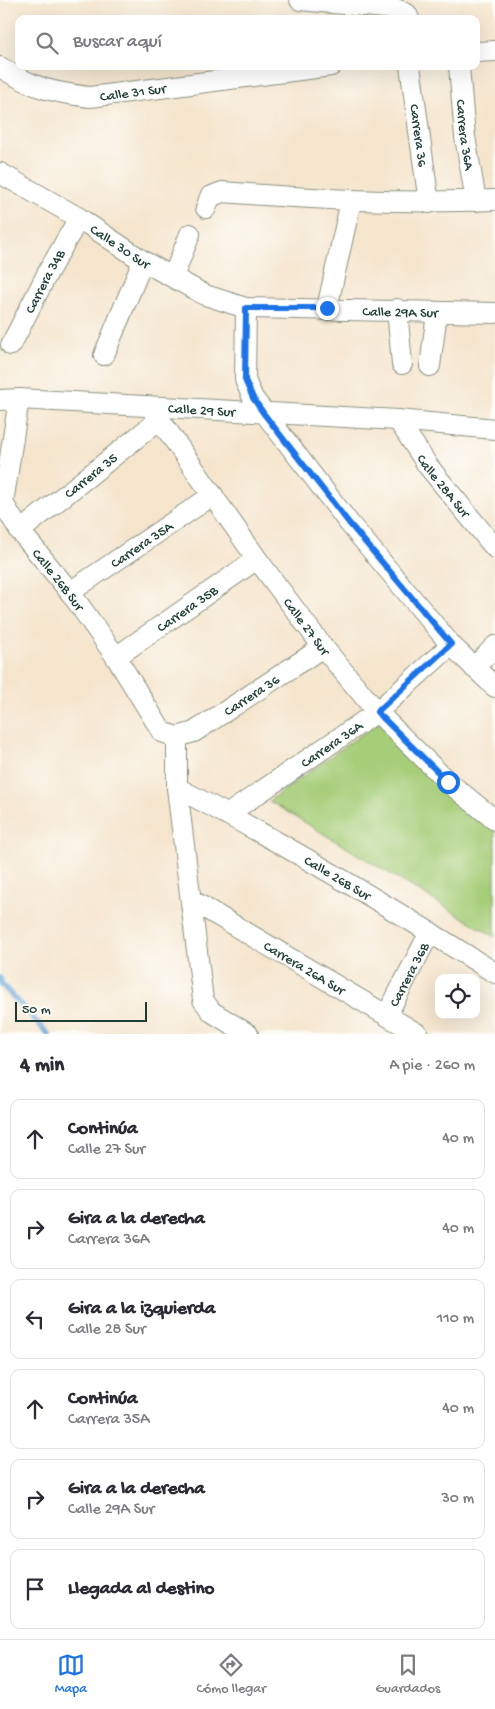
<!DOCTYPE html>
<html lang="es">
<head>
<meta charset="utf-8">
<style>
  body { margin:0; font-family:"Gochi Hand",sans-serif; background:#f2f2f3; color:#2b2b33 }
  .controls { position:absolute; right:15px; bottom:15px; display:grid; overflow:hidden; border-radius:10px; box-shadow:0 5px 20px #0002 }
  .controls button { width:45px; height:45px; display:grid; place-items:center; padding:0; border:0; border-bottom:1px solid #e1e1e2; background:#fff; color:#2b2b33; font:25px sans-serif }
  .scale { position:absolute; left:15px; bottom:12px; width:132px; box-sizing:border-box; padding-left:5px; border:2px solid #1f3d34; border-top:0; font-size:14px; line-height:18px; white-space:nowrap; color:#1f3d34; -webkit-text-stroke:4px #fdfcf7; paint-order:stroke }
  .stop { position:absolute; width:15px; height:15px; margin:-11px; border:4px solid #1a73e8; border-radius:50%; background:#fff }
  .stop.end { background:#1a73e8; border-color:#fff; box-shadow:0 1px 5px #0008 }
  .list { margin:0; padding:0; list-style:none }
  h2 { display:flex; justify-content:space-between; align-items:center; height:65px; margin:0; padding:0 20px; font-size:21px }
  h2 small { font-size:16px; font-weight:400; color:#7c7c81 }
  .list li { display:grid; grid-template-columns:32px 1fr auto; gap:15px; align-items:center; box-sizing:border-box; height:80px; margin:0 10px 10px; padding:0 10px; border:1px solid #e1e1e2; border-radius:10px }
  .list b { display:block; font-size:19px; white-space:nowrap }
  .list p { margin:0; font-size:16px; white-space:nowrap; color:#7c7c81 }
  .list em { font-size:16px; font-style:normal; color:#7c7c81 }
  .icon { flex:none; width:28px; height:28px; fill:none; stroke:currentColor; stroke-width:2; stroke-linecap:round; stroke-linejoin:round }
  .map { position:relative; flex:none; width:495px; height:1034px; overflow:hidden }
  .search { position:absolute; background:#fff; box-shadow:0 5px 20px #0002; left:15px; right:15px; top:15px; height:55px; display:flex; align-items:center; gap:12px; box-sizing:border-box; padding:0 18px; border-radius:10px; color:#7c7c81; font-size:19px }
  .sheet { height:605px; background:#fff }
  nav { display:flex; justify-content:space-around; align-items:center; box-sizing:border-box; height:70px; border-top:1px solid #e1e1e2; background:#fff; font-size:14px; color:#7c7c81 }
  nav a { display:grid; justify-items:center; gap:2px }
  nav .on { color:#1a73e8 }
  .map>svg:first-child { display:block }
</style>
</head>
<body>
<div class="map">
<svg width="495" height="1034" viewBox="0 0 495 1034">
  <rect width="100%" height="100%" fill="#fdfcf7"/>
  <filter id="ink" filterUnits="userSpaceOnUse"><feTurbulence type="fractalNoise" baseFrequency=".02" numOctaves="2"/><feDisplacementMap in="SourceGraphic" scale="10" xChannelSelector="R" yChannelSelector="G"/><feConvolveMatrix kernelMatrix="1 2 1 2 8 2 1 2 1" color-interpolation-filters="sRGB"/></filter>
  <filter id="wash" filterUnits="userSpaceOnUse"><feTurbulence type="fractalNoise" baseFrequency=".0096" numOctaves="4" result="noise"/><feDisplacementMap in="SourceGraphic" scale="20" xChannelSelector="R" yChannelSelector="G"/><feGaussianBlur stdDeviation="1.12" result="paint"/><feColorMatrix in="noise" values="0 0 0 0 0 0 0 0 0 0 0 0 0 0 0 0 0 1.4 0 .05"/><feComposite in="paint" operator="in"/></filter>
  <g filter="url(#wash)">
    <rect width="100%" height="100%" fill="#f5e5cd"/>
    <!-- green -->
    <path fill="#a6cd78" stroke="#628556" d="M380,721l115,102v114l-226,-136z"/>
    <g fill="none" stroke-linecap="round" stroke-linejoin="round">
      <!-- stream -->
      <path stroke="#62a1d4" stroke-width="5.5" d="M0,978l2,7 46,49"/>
    </g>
  </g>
  <g filter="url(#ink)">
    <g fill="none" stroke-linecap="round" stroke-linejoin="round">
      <!-- minor casing -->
      <g stroke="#8a9180" stroke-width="22">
        <g id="minor">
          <path d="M300,0l96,9 11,5 2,5"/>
          <path d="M476,52l19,-1"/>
          <path id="s1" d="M410,66l19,137"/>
          <path id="s2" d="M459,66l6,71 11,64"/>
          <path id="s3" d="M0,67c34,21 50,25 90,30l241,-31"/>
          <path id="s4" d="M0,173l79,45 64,43 62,34 41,13 249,5"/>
          <path d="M206,208l4,-11 12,-5c92,7 182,12 273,8"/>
          <path d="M173,277l17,-43"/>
          <path d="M246,308l-1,72 8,18 96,125 102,122 44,42"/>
          <path d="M327,308l24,-107"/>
          <path d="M397,309l5,55"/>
          <path id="s5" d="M11,345l37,-73 31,-54"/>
          <path d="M104,355l39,-94"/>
          <path d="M430,366l7,-53"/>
          <path id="s6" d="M19,399l-16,104 17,28 50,61 46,65 46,75 15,5"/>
          <path id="s7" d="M0,400l19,-1 379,21 97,9"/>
          <path id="s8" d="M151,407l106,152 66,88 54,65 71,70 47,38"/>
          <path id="s9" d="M398,420l30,46 67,82"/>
          <path id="s10" d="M20,531l140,-112"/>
          <path id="s11" d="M70,592l143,-97"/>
          <path id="s12" d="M116,657l141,-98"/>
          <path d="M474,668l21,-22"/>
          <path d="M177,737v51l26,212 9,12 36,22"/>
          <path id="s13" d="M177,737l17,-5 129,-85"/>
          <path id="s14" d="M177,788c109,56 215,120 318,185"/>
          <path id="s15" d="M228,814l149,-102 74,-67"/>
          <path id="s16" d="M193,901l225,133"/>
          <path id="s17" d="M387,1015l43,-83"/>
        </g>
      </g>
      <!-- minor -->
      <use href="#minor" stroke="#fff" stroke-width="20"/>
    </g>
  </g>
  <g fill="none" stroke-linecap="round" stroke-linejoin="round" filter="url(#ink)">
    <!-- route -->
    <path stroke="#1a73e8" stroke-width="6" d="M327,308h-81l-1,72 8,18 11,16 85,109 102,121 -74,68 71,70"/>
  </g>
  <g text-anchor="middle" stroke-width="4.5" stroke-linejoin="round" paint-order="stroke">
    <!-- street labels -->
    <g font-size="14" fill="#1f3d34" stroke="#fdfcf7">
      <text dy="5" stroke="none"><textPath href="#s3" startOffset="139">Calle 31 Sur</textPath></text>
      <text dy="5" stroke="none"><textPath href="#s2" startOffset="69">Carrera 36A</textPath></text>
      <text dy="5" stroke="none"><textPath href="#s1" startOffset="70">Carrera 36</textPath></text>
      <text dy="5" stroke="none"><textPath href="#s4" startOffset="141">Calle 30 Sur</textPath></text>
      <text dy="5" stroke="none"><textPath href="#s5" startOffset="72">Carrera 34B</textPath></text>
      <text dy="5" stroke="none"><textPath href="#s4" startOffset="436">Calle 29A Sur</textPath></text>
      <text dy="5" stroke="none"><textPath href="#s7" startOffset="202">Calle 29 Sur</textPath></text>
      <text dy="5" stroke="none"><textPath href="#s10" startOffset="90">Carrera 35</textPath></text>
      <text dy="5" stroke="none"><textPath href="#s9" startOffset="80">Calle 28A Sur</textPath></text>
      <text dy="5" stroke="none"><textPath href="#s11" startOffset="86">Carrera 35A</textPath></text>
      <text dy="5" stroke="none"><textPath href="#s6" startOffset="200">Calle 26B Sur</textPath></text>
      <text dy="5" stroke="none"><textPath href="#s12" startOffset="86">Carrera 35B</textPath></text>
      <text dy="5" stroke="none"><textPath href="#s8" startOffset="269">Calle 27 Sur</textPath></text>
      <text dy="5" stroke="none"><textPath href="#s13" startOffset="86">Carrera 36</textPath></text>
      <text dy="5" stroke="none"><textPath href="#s15" startOffset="125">Carrera 36A</textPath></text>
      <text dy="5" stroke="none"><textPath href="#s14" startOffset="184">Calle 26B Sur</textPath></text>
      <text dy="5" stroke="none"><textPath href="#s16" startOffset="130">Carrera 26A Sur</textPath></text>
      <text dy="5" stroke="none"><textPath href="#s17" startOffset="46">Carrera 36B</textPath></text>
    </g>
  </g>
</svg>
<div class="controls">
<button><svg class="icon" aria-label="locate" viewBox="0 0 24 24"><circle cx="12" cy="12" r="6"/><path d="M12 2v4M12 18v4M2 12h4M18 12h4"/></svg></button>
</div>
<div class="scale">50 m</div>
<div class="stop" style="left:448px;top:782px"></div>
<div class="stop end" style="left:327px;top:308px"></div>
<div class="search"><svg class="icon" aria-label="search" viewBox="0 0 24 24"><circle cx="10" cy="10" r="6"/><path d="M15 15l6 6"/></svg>Buscar aquí</div>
</div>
<section class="sheet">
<h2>4 min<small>A pie · 260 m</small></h2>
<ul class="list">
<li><svg class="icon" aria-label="ahead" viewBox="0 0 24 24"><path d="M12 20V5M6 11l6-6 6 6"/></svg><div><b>Continúa</b><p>Calle 27 Sur</p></div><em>40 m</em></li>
<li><svg class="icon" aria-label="right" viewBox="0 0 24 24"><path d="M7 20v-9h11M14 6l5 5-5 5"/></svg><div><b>Gira a la derecha</b><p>Carrera 36A</p></div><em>40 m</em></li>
<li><svg class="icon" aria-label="left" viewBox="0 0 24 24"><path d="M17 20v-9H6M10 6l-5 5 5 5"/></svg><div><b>Gira a la izquierda</b><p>Calle 28 Sur</p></div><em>110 m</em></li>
<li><svg class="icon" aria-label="ahead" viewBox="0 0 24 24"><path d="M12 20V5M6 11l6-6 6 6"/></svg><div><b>Continúa</b><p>Carrera 35A</p></div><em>40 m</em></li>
<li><svg class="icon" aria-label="right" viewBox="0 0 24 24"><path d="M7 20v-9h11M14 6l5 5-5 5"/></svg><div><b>Gira a la derecha</b><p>Calle 29A Sur</p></div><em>30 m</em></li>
<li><svg class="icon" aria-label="arrive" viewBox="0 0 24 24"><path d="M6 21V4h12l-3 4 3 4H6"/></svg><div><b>Llegada al destino</b></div></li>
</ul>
</section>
<nav>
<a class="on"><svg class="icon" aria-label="map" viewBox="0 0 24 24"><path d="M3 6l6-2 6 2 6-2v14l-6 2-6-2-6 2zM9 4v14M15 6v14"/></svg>Mapa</a>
<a><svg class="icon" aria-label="directions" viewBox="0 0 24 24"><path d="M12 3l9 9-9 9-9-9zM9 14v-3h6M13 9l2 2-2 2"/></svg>Cómo llegar</a>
<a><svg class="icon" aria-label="saved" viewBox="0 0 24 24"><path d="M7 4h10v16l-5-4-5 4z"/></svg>Guardados</a>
</nav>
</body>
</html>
